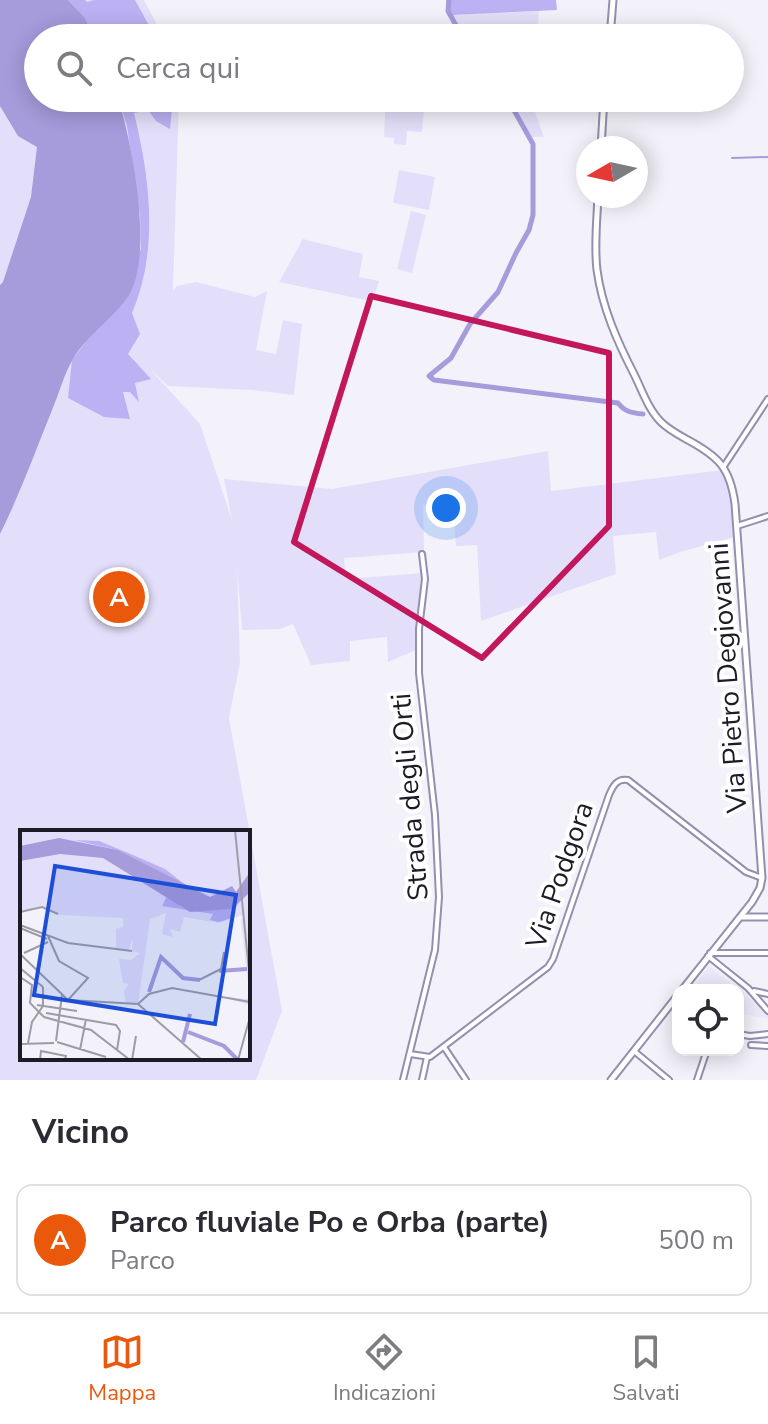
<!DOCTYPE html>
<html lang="it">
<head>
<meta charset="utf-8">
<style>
  body { margin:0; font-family:"Nunito Sans",sans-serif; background:#f7f7f7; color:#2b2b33 }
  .controls { position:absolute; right:24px; bottom:24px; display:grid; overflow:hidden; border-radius:16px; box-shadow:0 4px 20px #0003 }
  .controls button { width:72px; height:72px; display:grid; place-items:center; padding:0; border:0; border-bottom:2px solid #e1e1e2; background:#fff; color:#2b2b33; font:40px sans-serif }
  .compass { position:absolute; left:576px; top:136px; width:72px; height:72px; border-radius:50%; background:#fff; box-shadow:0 4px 20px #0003; rotate:261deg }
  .you { position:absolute; left:446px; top:508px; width:28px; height:28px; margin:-20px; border:6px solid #fff; border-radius:50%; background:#1a73e8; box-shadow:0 0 0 12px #1a73e833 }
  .badge { display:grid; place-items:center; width:52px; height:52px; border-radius:50%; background:#ea580c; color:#fff; font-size:26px; font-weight:700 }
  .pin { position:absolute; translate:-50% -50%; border:4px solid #fff; box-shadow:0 2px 8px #0006 }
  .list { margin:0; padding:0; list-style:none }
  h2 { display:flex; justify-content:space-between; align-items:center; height:104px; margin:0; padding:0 32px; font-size:34px }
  h2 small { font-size:26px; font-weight:400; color:#7c7c81 }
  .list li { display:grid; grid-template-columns:52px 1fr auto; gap:24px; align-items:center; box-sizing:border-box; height:112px; margin:0 16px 16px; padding:0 16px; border:2px solid #e1e1e2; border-radius:16px }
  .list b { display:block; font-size:30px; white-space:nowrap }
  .list p { margin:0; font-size:26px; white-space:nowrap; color:#7c7c81 }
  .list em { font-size:26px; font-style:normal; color:#7c7c81 }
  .icon { flex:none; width:44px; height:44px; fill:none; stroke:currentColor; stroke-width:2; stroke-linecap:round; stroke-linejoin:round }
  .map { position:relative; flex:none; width:768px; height:1080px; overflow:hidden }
  .search { position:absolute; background:#fff; box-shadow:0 4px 20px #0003; left:24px; right:24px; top:24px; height:88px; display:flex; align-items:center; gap:20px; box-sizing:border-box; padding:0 28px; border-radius:44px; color:#7c7c81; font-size:30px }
  .sheet { height:232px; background:#fff }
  nav { display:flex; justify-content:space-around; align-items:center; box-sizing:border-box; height:112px; border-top:2px solid #e1e1e2; background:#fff; font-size:22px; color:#7c7c81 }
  nav a { display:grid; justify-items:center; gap:4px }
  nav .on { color:#ea580c }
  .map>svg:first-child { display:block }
</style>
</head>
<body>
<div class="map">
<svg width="768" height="1080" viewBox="0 0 768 1080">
  <rect width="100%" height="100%" fill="#f3f2fa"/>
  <!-- built -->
  <path fill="#ece9fa" d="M709,966l48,38 11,11v4l-30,-6v-23h-46z"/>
  <!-- green -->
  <g fill="#e3dffa" fill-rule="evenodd">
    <path d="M0,0h144l20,38h-126v60h141l-6,192 4,-4 19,-4 59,15 12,-6 -11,59 20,4 7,-34 19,4 -8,71 -43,-5 -83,-4 -18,-17 50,55 32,96 -8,-41 108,10 216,-38 3,40 172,-21c9,21 12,43 11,67l-54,15 -21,8 -3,-28 -43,4 3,38 -135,47 -4,-76 -21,1 -3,-44 -30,3 1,47 -80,6 2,21 77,-6 -5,76 -30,13 -1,-25 -37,4v20l-39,4 -18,-41 -13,5 -38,1 -5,-64 3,97 -11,55 53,293 -26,69h-256zM22,832h226v226h-226z"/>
    <path d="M539,11l-2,27h-74l-9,-16 -8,-9 6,2z"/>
    <path d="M386,98h39l-3,34 -15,-1 -1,14 -12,-1v-6l-10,-1z"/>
    <path d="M506,98h24l14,39h-13z"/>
    <path d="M399,170l36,7 -6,33 -36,-7z"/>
    <path d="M411,211l15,4 -14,58 -15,-4z"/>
    <path d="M303,239l60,15 -4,23 20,4 -6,19h-7l-87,-18z"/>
  </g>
  <!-- forest -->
  <g fill="#bcb1f3">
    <path d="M68,0h17l2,2 7,-2h41l21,38h-62l-9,-20z"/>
    <path d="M446,0h110l1,10 -105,5 -6,-2z"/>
    <path d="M118,98h55l-3,31 -14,-8 -8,-11 -14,3c16,65 25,137 -2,200l8,21 -12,20 23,25 -16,4 4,19 -9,-10h-7l7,27 -26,-2 -36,-19 4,-38 19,-25 50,-86 -1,-34 -13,-89z"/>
  </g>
  <!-- water -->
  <path fill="#a69bdb" d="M0,0h68l17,18 9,20h-56v60h80c14,45 36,156 11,197 -14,22 -42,40 -56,64 -9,15 -14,35 -21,51 -17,42 -32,84 -52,124v-249l3,-3 28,-85 6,-50 -19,-11 -18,-30z"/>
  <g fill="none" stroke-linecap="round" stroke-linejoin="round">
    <!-- stream -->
    <path stroke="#a69bdb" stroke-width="2" d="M732,158l36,-1"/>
    <!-- canal -->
    <g stroke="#a69bdb" stroke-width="5">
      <path d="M449,0l-1,11 15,27"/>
      <path d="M507,98l26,46v71l-4,15 -13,23 -18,39 -28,32 -19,34 -22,18 5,4 184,23c7,9 14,10 25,11"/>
    </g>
    <!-- minor casing -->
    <g stroke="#948faf" stroke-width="8">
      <g id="minor">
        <path d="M724,466l44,-67"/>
        <path d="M737,526l31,-10"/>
        <path d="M710,953h58"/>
        <path d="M708,956l40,32 20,23"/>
        <path d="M754,991l14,3"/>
        <path d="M738,1034l12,2 18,-2"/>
        <path d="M751,1045l17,1"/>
        <path d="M444,1047l22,33"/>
        <path d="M634,1051l35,29"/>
        <path d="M410,1054l20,3 118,-90 5,-8 56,-164c4,-9 8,-17 19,-15l118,92 16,6"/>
        <path d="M403,1080l32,-130 4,-53 -4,-82 -16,-142v-44l6,-50 -3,-25"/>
        <path d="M422,1080l5,-23"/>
        <path d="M697,1080l10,-30"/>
      </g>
    </g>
    <!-- tertiary casing -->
    <g stroke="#948faf" stroke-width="9">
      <g id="tertiary">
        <path d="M610,38l3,-38"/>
        <path d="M601,148l3,-50"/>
        <path d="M598,196c-1,24 -4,50 -1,74 5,37 20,71 37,104 8,16 14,35 27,48 7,7 16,12 25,17 32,17 44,28 49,65l27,374 -2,10 -8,14 -70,88"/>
        <path d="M741,917h27"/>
        <path d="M611,1080l67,-85"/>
      </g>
    </g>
    <!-- minor -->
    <use href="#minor" stroke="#fff" stroke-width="4"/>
    <!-- tertiary -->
    <use href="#tertiary" stroke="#fff" stroke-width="5"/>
  </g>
  <!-- marked area -->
  <path fill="none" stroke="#c2185b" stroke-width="6" stroke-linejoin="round" d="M371,296l238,57v173l-127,132 -188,-116z"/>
  <g text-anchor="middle" stroke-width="8" stroke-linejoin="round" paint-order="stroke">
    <!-- street labels -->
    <g font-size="28" fill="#1d1b28" stroke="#fff">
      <text transform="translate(727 678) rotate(-94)" y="10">Via Pietro Degiovanni</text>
      <text transform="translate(409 797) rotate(-95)" y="10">Strada degli Orti</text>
      <text transform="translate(559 875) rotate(-71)" y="10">Via Podgora</text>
    </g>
  </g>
  <!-- overview -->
  <g transform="translate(20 830)">
    <rect width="230" height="230" fill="#f3f2fa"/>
    <path d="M0,0h230v138l-7,-47 7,69v15l-28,-8 28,2 -9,-77 2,-7 -24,8 -35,-6 -4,15 -10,-3 3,8 -11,-3 4,-21 -16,6 -12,85h-12l-2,-13 5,-7 -6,-1 -4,-24 12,1 9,-7 -8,-2 1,-13 -5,13 -12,-3v-19l7,-2v-9l-64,-3 -18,-8 -21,5z" fill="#e3dffa"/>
    <path d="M54,10l25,1 27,11 39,17 22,17 -69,-36zM230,62l-17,17 1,8 -15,5 -9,-2 3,-6 -51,-8 5,-10 16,12z" fill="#bcb1f3"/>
    <path d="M39,8l59,12 92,47 22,-11 4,6 14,-20v20l-19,17 -41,3 -87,-54 -43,-4 -40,7v-15z" fill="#a69bdb"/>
    <path fill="none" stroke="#a69bdb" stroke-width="4" d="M199,141l28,-2M129,162l12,-35 22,21 17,2M168,202l36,14 13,13M163,212l7,-28"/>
    <path fill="none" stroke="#9d9ca6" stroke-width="2" d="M215,0l15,151M0,82l22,-5 16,7M0,95l48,18 64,8M0,98l27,11M28,106l11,25 29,17 -20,22M4,123l24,-11M0,124l47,45M0,138l23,19M0,147l12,8 -2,18 14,14 47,13 39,30M179,150l22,-11 3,-17M49,170l69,4M118,174l11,-10 23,-6 78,14M118,174l64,56M17,175l40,6M26,183l70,12 4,6 -3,19M36,211l6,-46M37,212l49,15M8,213l4,-21 11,-16v-19M0,214l34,-1M60,220l6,-31M20,230l1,-9 25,5 -1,4M112,230l4,-24M218,230l12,-43"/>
    <path fill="#1d4ed8" fill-opacity="0.15" stroke="#1d4ed8" stroke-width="4" d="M35,36l181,29 -21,129 -181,-29z"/>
    <rect width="230" height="230" fill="none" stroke="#1d1b28" stroke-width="4"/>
  </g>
</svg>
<div class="controls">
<button><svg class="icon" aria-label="locate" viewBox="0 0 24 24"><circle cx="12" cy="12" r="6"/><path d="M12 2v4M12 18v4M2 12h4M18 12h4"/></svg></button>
</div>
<svg class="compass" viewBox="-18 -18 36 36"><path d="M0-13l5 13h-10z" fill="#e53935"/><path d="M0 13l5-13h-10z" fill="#7c7c81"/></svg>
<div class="you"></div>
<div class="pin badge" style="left:119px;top:597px">A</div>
<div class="search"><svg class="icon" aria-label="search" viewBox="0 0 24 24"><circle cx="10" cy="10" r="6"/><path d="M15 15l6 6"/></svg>Cerca qui</div>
</div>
<section class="sheet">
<h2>Vicino<small></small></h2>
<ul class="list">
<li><span class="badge">A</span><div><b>Parco fluviale Po e Orba (parte)</b><p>Parco</p></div><em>500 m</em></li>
</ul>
</section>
<nav>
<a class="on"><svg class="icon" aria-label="map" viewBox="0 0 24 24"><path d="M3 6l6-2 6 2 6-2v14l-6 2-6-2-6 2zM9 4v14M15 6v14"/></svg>Mappa</a>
<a><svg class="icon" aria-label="directions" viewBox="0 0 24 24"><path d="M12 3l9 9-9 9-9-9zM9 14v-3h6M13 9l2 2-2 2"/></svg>Indicazioni</a>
<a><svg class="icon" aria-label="saved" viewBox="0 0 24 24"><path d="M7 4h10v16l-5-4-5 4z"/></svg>Salvati</a>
</nav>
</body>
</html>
